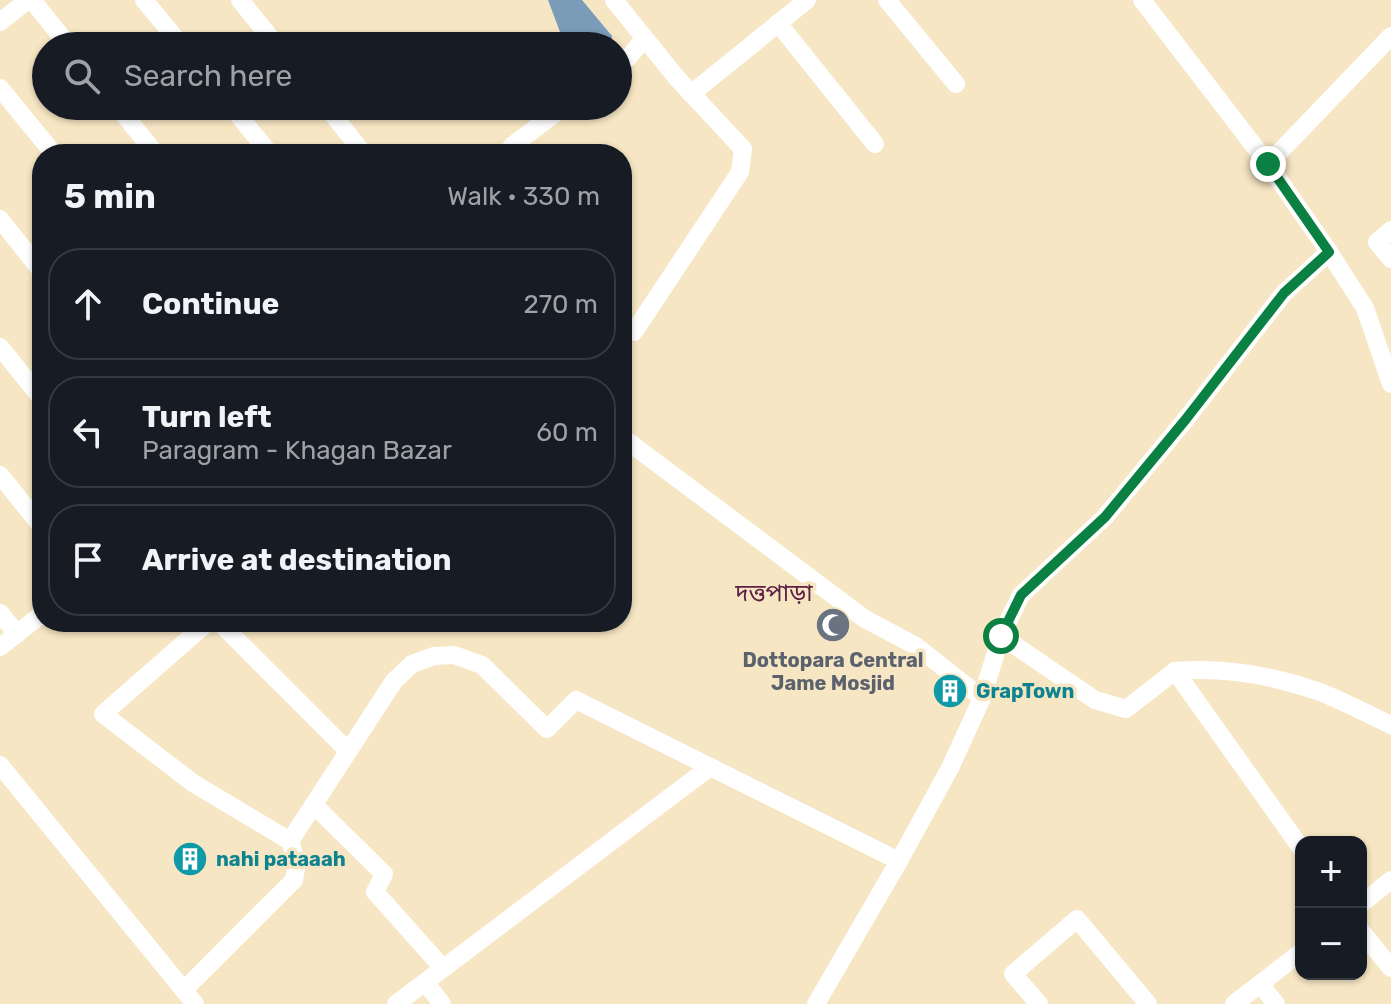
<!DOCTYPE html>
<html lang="en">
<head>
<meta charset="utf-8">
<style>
  body { margin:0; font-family:Rubik,"Noto Sans Bengali",sans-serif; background:#20242c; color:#f1f3f6 }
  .controls { position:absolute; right:24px; bottom:24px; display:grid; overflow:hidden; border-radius:16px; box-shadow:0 2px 6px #0004 }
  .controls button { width:72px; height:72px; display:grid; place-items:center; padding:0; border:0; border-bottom:2px solid #363941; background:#171b24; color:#f1f3f6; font:40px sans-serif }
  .stop { position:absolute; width:24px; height:24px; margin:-18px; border:6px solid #0b8043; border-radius:50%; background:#fff }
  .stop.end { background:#0b8043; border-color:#fff; box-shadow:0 2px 8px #0008 }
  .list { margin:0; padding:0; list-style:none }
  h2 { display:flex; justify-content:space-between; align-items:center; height:104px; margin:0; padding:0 32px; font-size:34px }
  h2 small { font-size:26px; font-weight:400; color:#9ea1a6 }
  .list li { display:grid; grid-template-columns:52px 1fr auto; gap:24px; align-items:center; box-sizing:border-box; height:112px; margin:0 16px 16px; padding:0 16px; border:2px solid #363941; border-radius:32px }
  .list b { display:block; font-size:30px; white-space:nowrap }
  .list p { margin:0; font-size:26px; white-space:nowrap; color:#9ea1a6 }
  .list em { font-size:26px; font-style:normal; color:#9ea1a6 }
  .icon { flex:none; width:44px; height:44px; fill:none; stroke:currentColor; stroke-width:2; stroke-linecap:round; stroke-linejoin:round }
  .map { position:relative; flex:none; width:1391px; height:1004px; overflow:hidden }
  .search { position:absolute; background:#171b24; box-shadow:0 2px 6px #0004; left:32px; top:32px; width:600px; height:88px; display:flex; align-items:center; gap:20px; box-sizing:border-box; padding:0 28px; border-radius:44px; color:#9ea1a6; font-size:30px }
  .panel { position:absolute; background:#171b24; box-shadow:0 2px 6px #0004; left:32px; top:144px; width:600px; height:488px; border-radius:32px }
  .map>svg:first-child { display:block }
</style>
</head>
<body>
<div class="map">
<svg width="1391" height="1004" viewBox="0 0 1391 1004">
  <rect width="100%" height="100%" fill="#f6e6c3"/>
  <!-- water -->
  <g fill="#7a9cb9">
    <path d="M548,0h34l30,36v10h-61l9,-14z"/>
    <path d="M464,106h68l-28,12 -27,2z"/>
  </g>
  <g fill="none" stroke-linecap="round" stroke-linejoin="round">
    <!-- minor -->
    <g stroke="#fff" stroke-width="18">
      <path d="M32,0l37,46"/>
      <path d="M144,0l38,46"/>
      <path d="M240,0l37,46"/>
      <path d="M614,0l62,77 67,72 -3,23 -106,160"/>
      <path d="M887,0l69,84"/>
      <path d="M1142,0l126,164 61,88 36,56 26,76"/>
      <path d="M0,22l28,-22"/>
      <path d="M778,23l97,121"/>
      <path d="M618,66l9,-7 17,-20"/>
      <path d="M0,88l54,66"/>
      <path d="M691,94l116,-94"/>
      <path d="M117,106l39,48"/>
      <path d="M231,106l39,48"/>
      <path d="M326,106l38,48"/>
      <path d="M506,154l7,-9 52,-39"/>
      <path d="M1268,164l123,-128"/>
      <path d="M0,219l42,53"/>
      <path d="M1391,230l-14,12 14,17"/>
      <path d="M0,347l42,52"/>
      <path d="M622,437l243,182 51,27 66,52"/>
      <path d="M0,475l42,52"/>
      <path d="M0,613l17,21"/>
      <path d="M208,622l-105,92 90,69 97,58"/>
      <path d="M219,622l129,129"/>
      <path d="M1001,636l94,64 31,9 49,-38 126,177"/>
      <path d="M0,647l42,-33"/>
      <path d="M1175,671c48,-4 96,4 142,20 25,9 50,23 74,34"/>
      <path d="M0,765l195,239"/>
      <path d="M314,805l70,69 -9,18 68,76"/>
      <path d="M1361,904l30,-24"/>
      <path d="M1361,931l30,37"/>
      <path d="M425,982l17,22"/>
      <path d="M184,990l110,-110 3,-17 -7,-22 104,-160 18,-17 22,-8 20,-1 28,10 65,64 29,-29 323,161"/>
      <path d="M396,1004l314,-237"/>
      <path d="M816,1004l83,-143 51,-93 32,-70 19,-62 20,-41 84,-78 81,-98 98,-126 45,-41"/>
      <path d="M1039,1004l-26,-30 64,-55 71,85"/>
      <path d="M1234,1004l26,-20"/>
      <path d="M1276,1004l-16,-20 41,-32"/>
    </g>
  </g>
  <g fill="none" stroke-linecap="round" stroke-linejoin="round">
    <!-- route -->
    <path stroke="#0b8043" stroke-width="10" d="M1001,636l20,-41 84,-78 81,-98 98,-126 45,-41 -61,-88"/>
  </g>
  <!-- icons -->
  <defs>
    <g id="mosque-disc" transform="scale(1.8)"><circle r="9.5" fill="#6b7280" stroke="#f6e6c3"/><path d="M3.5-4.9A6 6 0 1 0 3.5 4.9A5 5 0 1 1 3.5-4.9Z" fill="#fff"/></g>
    <g id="building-disc" transform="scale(1.8)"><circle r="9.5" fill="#0f9aa8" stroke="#f6e6c3"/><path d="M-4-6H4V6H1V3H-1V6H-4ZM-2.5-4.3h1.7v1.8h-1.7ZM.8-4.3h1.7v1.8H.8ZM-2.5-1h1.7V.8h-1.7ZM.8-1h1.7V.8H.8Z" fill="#fff"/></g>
  </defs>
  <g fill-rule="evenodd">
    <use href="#mosque-disc" x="833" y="625"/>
    <use href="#building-disc" x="950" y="691"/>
    <use href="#building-disc" x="190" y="859"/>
  </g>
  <g text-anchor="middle" stroke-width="7" stroke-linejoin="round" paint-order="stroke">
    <!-- worship labels -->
    <g font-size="20" font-weight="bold" fill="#5b616d" stroke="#f6e6c3">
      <text x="833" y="667">Dottopara Central<tspan x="833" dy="23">Jame Mosjid</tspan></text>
    </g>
    <!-- culture labels -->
    <g font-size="20" font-weight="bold" fill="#0d838f" stroke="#f6e6c3" text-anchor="start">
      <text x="976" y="698">GrapTown</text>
      <text x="216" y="866">nahi pataaah</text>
    </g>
    <!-- quarter labels -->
    <g font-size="24" fill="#5e2044" stroke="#f6e6c3">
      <text x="774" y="601">দত্তপাড়া</text>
    </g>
  </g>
</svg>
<div class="controls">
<button>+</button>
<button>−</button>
</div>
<div class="stop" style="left:1001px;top:636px"></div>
<div class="stop end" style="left:1268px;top:164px"></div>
<div class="search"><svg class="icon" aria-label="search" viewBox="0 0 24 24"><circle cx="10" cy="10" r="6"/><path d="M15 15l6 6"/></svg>Search here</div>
<section class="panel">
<h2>5 min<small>Walk · 330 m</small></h2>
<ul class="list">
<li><svg class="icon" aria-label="ahead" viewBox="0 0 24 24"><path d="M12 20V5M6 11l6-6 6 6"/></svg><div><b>Continue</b></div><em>270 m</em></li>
<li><svg class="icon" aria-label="left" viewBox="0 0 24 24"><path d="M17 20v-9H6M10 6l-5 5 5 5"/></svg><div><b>Turn left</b><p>Paragram - Khagan Bazar</p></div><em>60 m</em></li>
<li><svg class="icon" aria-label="arrive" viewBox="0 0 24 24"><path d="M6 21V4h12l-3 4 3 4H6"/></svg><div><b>Arrive at destination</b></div></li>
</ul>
</section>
</div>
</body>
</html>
